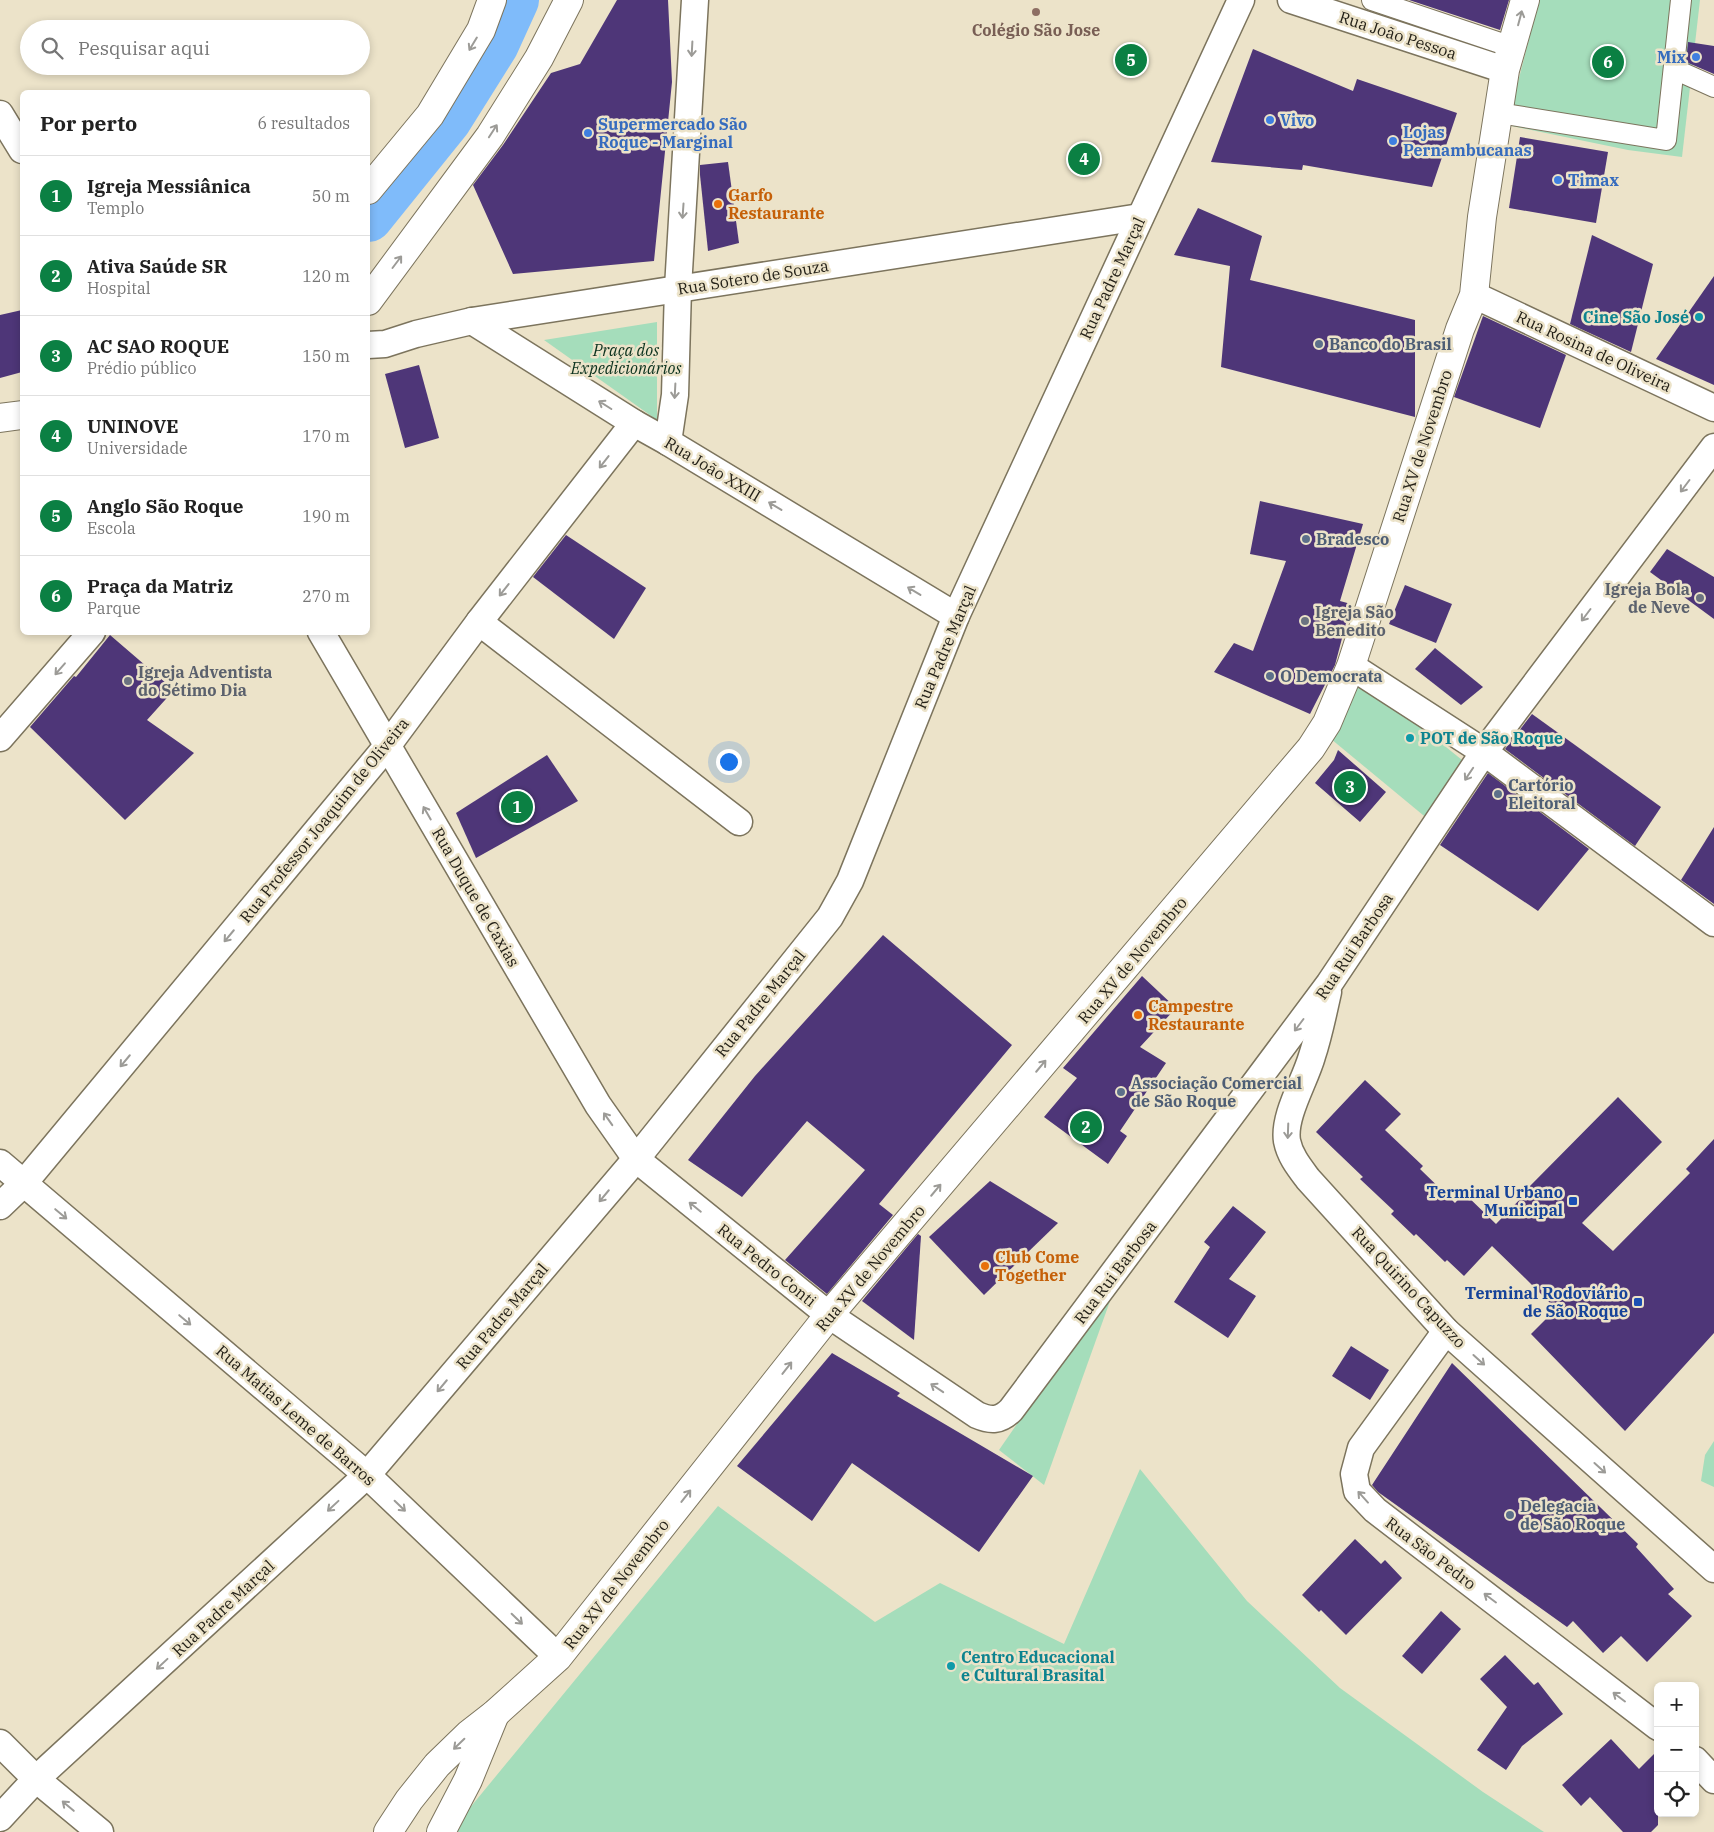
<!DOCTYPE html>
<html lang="pt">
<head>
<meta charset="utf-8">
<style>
  body { margin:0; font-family:"IBM Plex Serif",serif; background:#f6f6f6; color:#222 }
  .controls { position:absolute; right:15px; bottom:15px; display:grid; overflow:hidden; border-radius:8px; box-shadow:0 2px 8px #0003 }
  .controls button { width:45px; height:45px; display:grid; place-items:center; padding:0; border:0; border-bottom:1px solid #e0e0e0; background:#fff; color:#222; font:25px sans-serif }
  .you { position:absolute; left:728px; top:761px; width:18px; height:18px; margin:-12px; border:4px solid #fff; border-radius:50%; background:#1a73e8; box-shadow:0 0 0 8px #1a73e833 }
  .badge { display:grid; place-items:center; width:32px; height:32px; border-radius:50%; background:#0b8043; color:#fff; font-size:16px; font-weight:700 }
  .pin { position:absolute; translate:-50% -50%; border:2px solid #fff; box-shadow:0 1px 5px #0006 }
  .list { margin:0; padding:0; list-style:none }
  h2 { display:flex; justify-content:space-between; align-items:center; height:65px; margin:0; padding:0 20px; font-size:21px }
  h2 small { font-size:16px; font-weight:400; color:#767676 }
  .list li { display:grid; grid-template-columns:32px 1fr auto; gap:15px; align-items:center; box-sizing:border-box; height:80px; padding:0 20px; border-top:1px solid #e0e0e0 }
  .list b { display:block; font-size:19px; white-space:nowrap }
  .list p { margin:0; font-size:16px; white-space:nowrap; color:#767676 }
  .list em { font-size:16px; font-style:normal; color:#767676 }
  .icon { flex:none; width:28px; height:28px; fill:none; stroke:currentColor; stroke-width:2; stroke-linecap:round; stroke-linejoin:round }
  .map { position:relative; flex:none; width:1714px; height:1832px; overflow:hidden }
  .search { position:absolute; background:#fff; box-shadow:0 2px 8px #0003; left:20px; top:20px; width:350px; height:55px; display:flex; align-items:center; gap:12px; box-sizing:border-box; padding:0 18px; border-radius:28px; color:#767676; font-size:19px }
  .panel { position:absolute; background:#fff; box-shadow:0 2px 8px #0003; left:20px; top:90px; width:350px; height:545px; border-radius:8px }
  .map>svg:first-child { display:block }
</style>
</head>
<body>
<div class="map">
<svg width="1714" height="1832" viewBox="0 0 1714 1832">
  <rect width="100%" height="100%" fill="#ece3c9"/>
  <!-- green -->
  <g fill="#a5ddbb">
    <path d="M1539,0h161l-18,157 -54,-7 -121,-25z"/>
    <path d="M657,322v98l-113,-80z"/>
    <path d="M1353,672l114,92 -38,56 -104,-86z"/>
    <path d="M1119,1276l-75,209 -45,-35z"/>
    <path d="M1714,1441v46l-13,-6 4,-26z"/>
    <path d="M1140,1469l107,132 93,87 143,104 61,40h-1094l268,-326 157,116 65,-39 124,61z"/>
  </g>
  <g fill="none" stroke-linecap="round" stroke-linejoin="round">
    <!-- river -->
    <path stroke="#7fbbfa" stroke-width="50" d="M368,217l79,-98 47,-75 20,-44"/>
  </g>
  <!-- building -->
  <g fill="#4e3678">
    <path d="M617,0h51l4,82 -18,179 -141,13 -40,-89 30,-40 48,-72 29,-9z"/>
    <path d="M1409,0h100l-9,30z"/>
    <path d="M1688,42l26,4v28l-28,-12z"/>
    <path d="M1253,49l100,42 4,-12 100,34 -25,74 -129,-22 -1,5 -91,-8z"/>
    <path d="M1520,137l88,15 -12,71 -87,-15z"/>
    <path d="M728,162l11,81 -31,8 -8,-76v-10z"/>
    <path d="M1198,208l64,28 -12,44 165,40v97l-194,-50 9,-101 -56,-11z"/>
    <path d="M1592,235l61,29 -22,88 -61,-28z"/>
    <path d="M1714,276v109l-58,-26z"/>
    <path d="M22,310v62l-22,6v-63z"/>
    <path d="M1483,316l83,39 -26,73 -86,-31z"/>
    <path d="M419,365l20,73 -34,10 -20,-74z"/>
    <path d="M1260,501l103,23 -23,77 11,3 -16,61 -25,49 -96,-42 20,-29 19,8 33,-90 -36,-7z"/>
    <path d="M566,535l80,53 -32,51 -81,-62z"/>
    <path d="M1667,549l47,28v42l-64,-47z"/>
    <path d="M1405,585l47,19 -16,39 -47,-19z"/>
    <path d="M110,635l64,55 -27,30 47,33 -69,67 -95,-93 44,-51 2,1z"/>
    <path d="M1435,648l48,39 -22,18 -46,-36z"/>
    <path d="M1532,714l129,93 -26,39 -130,-97z"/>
    <path d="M1338,750l48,42 -26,30 -45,-39 19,-23z"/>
    <path d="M547,755l31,46 -102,57 -20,-45z"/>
    <path d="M1488,773l101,76 -51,62 -98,-66z"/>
    <path d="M1714,827v77l-33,-24z"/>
    <path d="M883,935l129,110 -133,159 14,11 -66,79 -42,-34 80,-90 -58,-49 -65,76 -54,-37 67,-84z"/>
    <path d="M1142,976l34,32 -36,39 26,16 -46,68 7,5 -19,28 -64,-47 33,-39 -14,-10z"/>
    <path d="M1365,1080l36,34 -16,16 38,36 -3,3 35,34 9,-10 32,31 34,-35 -1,-2 89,-90 44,45 -80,81 31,28 77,-78 -4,-4 28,-30v194l-89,98 -94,-97 25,-25 -30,-30 -34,-33 -28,30 -17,-16 -2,2 -29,-28 -2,2 -23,-22 3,-3 -34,-32 3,-2 -47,-45z"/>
    <path d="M990,1181l68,42 -74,72 -55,-58z"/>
    <path d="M1233,1206l33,26 -37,47 27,17 -28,42 -54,-36 36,-55 -6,-5z"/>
    <path d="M918,1234l3,2 -7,104 -52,-39z"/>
    <path d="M1351,1346l38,24 -19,30 -38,-24z"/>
    <path d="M832,1353l68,40 -3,3 136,80 -54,76 -127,-89 -40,58 -75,-55z"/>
    <path d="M1452,1363l186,181 -2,3 38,42 -6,5 24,22 -45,46 -26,-26 -18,17 -30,-32 -6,6 -189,-135 -6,-7z"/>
    <path d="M1355,1539l26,25 4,-4 17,18 -56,57 -25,-25 -2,2 -17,-17z"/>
    <path d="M1441,1611l20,18 -39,45 -20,-18z"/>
    <path d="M1505,1655l29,30 4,-3 25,32 -41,32 -16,24 -29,-20 30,-43 -27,-28z"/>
    <path d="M1611,1739l28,30 19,-19v75l-7,7h-28l-33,-35 -9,9 -19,-21z"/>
  </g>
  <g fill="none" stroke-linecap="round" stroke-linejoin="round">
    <!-- pedestrian casing -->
    <g stroke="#7c745d" stroke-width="22">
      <g id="pedestrian">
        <path d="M1372,0l140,47"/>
        <path d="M1674,69l40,18"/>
        <path d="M1499,113l167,27 15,-140"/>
      </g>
    </g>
    <!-- minor casing -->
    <g stroke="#7c745d" stroke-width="29">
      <g id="minor">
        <path d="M1291,0l214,70"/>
        <path d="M0,114l22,36"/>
        <path d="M1474,295l240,113"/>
        <path d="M472,321l162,102 34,19 288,174"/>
        <path d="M368,345l17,-1 31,-10 56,-13 668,-104"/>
        <path d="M668,442l7,-47 3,-107 17,-288"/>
        <path d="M479,622l260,200"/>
        <path d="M321,632l277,473 38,54 193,156 148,100c14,6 23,6 34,-5l318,-426 155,-232 230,-305"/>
        <path d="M1351,666l133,86 230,171"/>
        <path d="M0,738l92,-106"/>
        <path d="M1328,992c-5,22 -9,43 -16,64 -7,25 -29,60 -25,85 3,15 12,26 21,38l138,152 268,238"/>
        <path d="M0,1163l367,312 191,182"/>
        <path d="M0,1206l24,-23 364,-438 91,-123 155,-199"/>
        <path d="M1446,1331l-85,117 -7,26 3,17 18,19 283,217"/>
        <path d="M0,1743l36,36 64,53"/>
        <path d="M1695,1760l19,20"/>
        <path d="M0,1818l36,-39 331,-304 269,-316 194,-242 20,-36 106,-265 285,-616"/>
      </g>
    </g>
    <!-- secondary casing -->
    <g stroke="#7c745d" stroke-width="30">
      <g id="secondary">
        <path d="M368,190l62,-75 51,-85 11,-30"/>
        <path d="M368,301l122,-165 49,-78 30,-58"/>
        <path d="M0,418l22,-3"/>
        <path d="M388,1832l21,-32 28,-35 32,-31 27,-21 62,-56 271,-342 482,-567 16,-25 24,-57 109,-337 14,-34 8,-78 23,-147 20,-70"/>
        <path d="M441,1832l27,-52 27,-66"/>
      </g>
    </g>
    <!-- pedestrian -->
    <use href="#pedestrian" stroke="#fff" stroke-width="20"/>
    <!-- minor -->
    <use href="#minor" stroke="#fff" stroke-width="26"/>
    <!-- secondary -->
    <use href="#secondary" stroke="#fff" stroke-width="28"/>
  </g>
  <!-- one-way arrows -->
  <defs><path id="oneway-shaft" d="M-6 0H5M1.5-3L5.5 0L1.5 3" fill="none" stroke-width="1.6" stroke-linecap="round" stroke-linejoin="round" transform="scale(1.25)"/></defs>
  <g stroke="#9c9b97">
    <use href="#oneway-shaft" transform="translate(1520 18) rotate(-75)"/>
    <use href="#oneway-shaft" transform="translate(473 44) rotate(121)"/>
    <use href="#oneway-shaft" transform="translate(692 49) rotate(93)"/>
    <use href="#oneway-shaft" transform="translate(493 131) rotate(-57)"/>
    <use href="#oneway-shaft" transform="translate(683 211) rotate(94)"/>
    <use href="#oneway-shaft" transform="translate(397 262) rotate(-53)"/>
    <use href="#oneway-shaft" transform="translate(675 391) rotate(93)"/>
    <use href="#oneway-shaft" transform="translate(605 405) rotate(-148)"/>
    <use href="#oneway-shaft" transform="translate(604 462) rotate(128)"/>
    <use href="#oneway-shaft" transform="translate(1685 486) rotate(127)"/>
    <use href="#oneway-shaft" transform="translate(775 506) rotate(-149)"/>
    <use href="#oneway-shaft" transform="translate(504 590) rotate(128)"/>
    <use href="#oneway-shaft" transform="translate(914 591) rotate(-149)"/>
    <use href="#oneway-shaft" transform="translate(1586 615) rotate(127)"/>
    <use href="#oneway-shaft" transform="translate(60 669) rotate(131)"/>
    <use href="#oneway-shaft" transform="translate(1469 774) rotate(124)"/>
    <use href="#oneway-shaft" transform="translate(427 813) rotate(-120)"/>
    <use href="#oneway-shaft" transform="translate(229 936) rotate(130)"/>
    <use href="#oneway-shaft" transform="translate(1299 1025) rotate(127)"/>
    <use href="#oneway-shaft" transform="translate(125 1061) rotate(130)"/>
    <use href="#oneway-shaft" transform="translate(1041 1066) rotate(-50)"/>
    <use href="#oneway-shaft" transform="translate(608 1119) rotate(-125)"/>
    <use href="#oneway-shaft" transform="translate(1288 1131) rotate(92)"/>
    <use href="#oneway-shaft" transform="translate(936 1190) rotate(-50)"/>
    <use href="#oneway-shaft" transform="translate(604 1196) rotate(130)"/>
    <use href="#oneway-shaft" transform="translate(695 1207) rotate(-141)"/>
    <use href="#oneway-shaft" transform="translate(61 1214) rotate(40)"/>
    <use href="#oneway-shaft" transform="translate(185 1320) rotate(40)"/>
    <use href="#oneway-shaft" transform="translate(1479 1360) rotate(42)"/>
    <use href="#oneway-shaft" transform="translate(787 1368) rotate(-52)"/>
    <use href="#oneway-shaft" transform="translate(442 1386) rotate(130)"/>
    <use href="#oneway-shaft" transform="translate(937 1388) rotate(-146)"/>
    <use href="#oneway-shaft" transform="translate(1600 1468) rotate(42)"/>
    <use href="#oneway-shaft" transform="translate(686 1496) rotate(-52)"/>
    <use href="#oneway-shaft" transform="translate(1363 1497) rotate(-132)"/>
    <use href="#oneway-shaft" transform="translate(333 1506) rotate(137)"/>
    <use href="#oneway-shaft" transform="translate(400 1506) rotate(44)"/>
    <use href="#oneway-shaft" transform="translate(1490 1598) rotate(-143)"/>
    <use href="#oneway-shaft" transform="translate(517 1619) rotate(44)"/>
    <use href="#oneway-shaft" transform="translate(162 1664) rotate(137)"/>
    <use href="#oneway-shaft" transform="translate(1619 1697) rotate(-143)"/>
    <use href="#oneway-shaft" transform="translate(459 1744) rotate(136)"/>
    <use href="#oneway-shaft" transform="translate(68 1806) rotate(-140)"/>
  </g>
  <!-- markers -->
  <circle fill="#8d6e63" stroke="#ece3c9" stroke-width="2" cx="1036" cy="12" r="5"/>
  <g fill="#3f7fe0" stroke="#ece3c9" stroke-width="2">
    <circle cx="1696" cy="57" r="5"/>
    <circle cx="1270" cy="120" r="5"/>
    <circle cx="588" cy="133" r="5"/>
    <circle cx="1393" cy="141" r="5"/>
    <circle cx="1558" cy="180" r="5"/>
  </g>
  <g fill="#e8710a" stroke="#ece3c9" stroke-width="2">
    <circle cx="718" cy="204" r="5"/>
    <circle cx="1138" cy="1015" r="5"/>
    <circle cx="985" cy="1266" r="5"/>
  </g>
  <g fill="#0f9aa8" stroke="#ece3c9" stroke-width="2">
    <circle cx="1699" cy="317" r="5"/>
    <circle cx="1410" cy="738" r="5"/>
    <circle cx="951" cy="1666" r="5"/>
  </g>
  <g fill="#5c6f8a" stroke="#ece3c9" stroke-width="2">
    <circle cx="1319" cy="344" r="5"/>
    <circle cx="1306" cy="539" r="5"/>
    <circle cx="1270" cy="676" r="5"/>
    <circle cx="1498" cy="794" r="5"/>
    <circle cx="1121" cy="1092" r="5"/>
    <circle cx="1510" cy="1515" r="5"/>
  </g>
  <g fill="#6b7280" stroke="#ece3c9" stroke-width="2">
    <circle cx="1700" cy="598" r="5"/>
    <circle cx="1305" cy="621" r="5"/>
    <circle cx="128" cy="681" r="5"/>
  </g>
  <g fill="#1a4fb4" stroke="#ece3c9" stroke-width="2">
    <rect x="1568" y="1196" width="10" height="10" rx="2.5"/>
    <rect x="1633" y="1297" width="10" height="10" rx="2.5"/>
  </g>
  <g text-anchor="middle" stroke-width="5" stroke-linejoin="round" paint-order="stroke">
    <!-- education labels -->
    <g font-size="16" font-weight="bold" fill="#785e54" stroke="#ece3c9">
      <text x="1036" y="36">Colégio São Jose</text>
    </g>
    <!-- street labels -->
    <g font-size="16" fill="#242118" stroke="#ece3c9">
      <text transform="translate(1398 35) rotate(18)" y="6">Rua João Pessoa</text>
      <text transform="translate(753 277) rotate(-9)" y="6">Rua Sotero de Souza</text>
      <text transform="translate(1112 278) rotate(-65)" y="6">Rua Padre Marçal</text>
      <text transform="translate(1594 351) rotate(25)" y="6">Rua Rosina de Oliveira</text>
      <text transform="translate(1422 446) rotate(-72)" y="6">Rua XV de Novembro</text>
      <text transform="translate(713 469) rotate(31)" y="6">Rua João XXIII</text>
      <text transform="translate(945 647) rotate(-67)" y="6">Rua Padre Marçal</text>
      <text transform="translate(324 820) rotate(-51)" y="6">Rua Professor Joaquim de Oliveira</text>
      <text transform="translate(476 897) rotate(60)" y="6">Rua Duque de Caxias</text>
      <text transform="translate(1354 946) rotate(-56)" y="6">Rua Rui Barbosa</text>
      <text transform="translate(1132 960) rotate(-50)" y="6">Rua XV de Novembro</text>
      <text transform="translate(760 1003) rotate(-51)" y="6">Rua Padre Marçal</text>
      <text transform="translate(767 1265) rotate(39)" y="6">Rua Pedro Conti</text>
      <text transform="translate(870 1268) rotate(-50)" y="6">Rua XV de Novembro</text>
      <text transform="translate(1115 1272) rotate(-53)" y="6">Rua Rui Barbosa</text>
      <text transform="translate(1409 1287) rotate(47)" y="6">Rua Quirino Capuzzo</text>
      <text transform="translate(502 1316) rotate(-50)" y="6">Rua Padre Marçal</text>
      <text transform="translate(296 1415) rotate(41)" y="6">Rua Matias Leme de Barros</text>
      <text transform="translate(1431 1553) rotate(37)" y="6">Rua São Pedro</text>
      <text transform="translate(616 1584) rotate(-52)" y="6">Rua XV de Novembro</text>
      <text transform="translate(223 1608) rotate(-43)" y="6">Rua Padre Marçal</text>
    </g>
    <!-- shop labels -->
    <g font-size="16" font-weight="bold" fill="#366cbe" stroke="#ece3c9" text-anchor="start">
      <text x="1686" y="63" text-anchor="end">Mix</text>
      <text x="1280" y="126">Vivo</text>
      <text x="598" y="130">Supermercado São<tspan x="598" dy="18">Roque - Marginal</tspan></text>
      <text x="1403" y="138">Lojas<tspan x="1403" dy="18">Pernambucanas</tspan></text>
      <text x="1568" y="186">Timax</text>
    </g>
    <!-- food labels -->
    <g font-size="16" font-weight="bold" fill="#c56008" stroke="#ece3c9" text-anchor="start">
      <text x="728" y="201">Garfo<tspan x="728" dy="18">Restaurante</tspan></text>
      <text x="1148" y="1012">Campestre<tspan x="1148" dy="18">Restaurante</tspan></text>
      <text x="995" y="1263">Club Come<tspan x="995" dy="18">Together</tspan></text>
    </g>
    <!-- culture labels -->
    <g font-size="16" font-weight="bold" fill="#0d838f" stroke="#ece3c9" text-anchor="start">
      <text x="1689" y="323" text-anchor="end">Cine São José</text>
      <text x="1420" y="744">POT de São Roque</text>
      <text x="961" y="1663">Centro Educacional<tspan x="961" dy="18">e Cultural Brasital</tspan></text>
    </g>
    <!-- service labels -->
    <g font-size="16" font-weight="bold" fill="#4e5e75" stroke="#ece3c9" text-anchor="start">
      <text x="1329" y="350">Banco do Brasil</text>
      <text x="1316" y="545">Bradesco</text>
      <text x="1280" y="682">O Democrata</text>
      <text x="1508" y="791">Cartório<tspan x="1508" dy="18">Eleitoral</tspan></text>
      <text x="1131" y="1089">Associação Comercial<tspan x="1131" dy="18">de São Roque</tspan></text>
      <text x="1520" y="1512">Delegacia<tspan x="1520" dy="18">de São Roque</tspan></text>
    </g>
    <!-- park labels -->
    <g font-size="16" font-style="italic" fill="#0b321e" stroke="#ece3c9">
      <text x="626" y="356">Praça dos<tspan x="626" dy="18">Expedicionários</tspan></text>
    </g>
    <!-- worship labels -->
    <g font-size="16" font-weight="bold" fill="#5b616d" stroke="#ece3c9" text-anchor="start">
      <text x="1690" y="595" text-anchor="end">Igreja Bola<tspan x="1690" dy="18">de Neve</tspan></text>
      <text x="1315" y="618">Igreja São<tspan x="1315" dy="18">Benedito</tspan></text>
      <text x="138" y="678">Igreja Adventista<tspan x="138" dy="18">do Sétimo Dia</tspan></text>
    </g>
    <!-- transit labels -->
    <g font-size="16" font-weight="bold" fill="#164399" stroke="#ece3c9" text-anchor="end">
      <text x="1563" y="1198">Terminal Urbano<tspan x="1563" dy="18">Municipal</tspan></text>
      <text x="1628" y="1299">Terminal Rodoviário<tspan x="1628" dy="18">de São Roque</tspan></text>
    </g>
  </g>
</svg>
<div class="controls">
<button>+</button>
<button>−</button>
<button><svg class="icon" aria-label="locate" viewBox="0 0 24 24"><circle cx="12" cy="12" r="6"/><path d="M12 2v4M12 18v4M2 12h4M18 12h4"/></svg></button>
</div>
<div class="you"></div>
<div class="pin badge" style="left:517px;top:807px">1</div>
<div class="pin badge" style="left:1086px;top:1127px">2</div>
<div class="pin badge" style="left:1350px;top:787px">3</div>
<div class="pin badge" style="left:1084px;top:159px">4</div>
<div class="pin badge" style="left:1131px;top:60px">5</div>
<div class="pin badge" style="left:1608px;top:62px">6</div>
<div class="search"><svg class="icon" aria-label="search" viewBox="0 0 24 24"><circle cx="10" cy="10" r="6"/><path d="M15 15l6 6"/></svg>Pesquisar aqui</div>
<section class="panel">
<h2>Por perto<small>6 resultados</small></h2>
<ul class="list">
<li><span class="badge">1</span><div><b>Igreja Messiânica</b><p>Templo</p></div><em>50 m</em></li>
<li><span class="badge">2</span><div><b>Ativa Saúde SR</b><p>Hospital</p></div><em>120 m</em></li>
<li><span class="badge">3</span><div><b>AC SAO ROQUE</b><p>Prédio público</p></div><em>150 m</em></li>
<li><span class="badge">4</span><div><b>UNINOVE</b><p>Universidade</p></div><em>170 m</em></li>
<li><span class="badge">5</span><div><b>Anglo São Roque</b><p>Escola</p></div><em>190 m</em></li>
<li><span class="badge">6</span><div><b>Praça da Matriz</b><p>Parque</p></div><em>270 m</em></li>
</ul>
</section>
</div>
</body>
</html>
